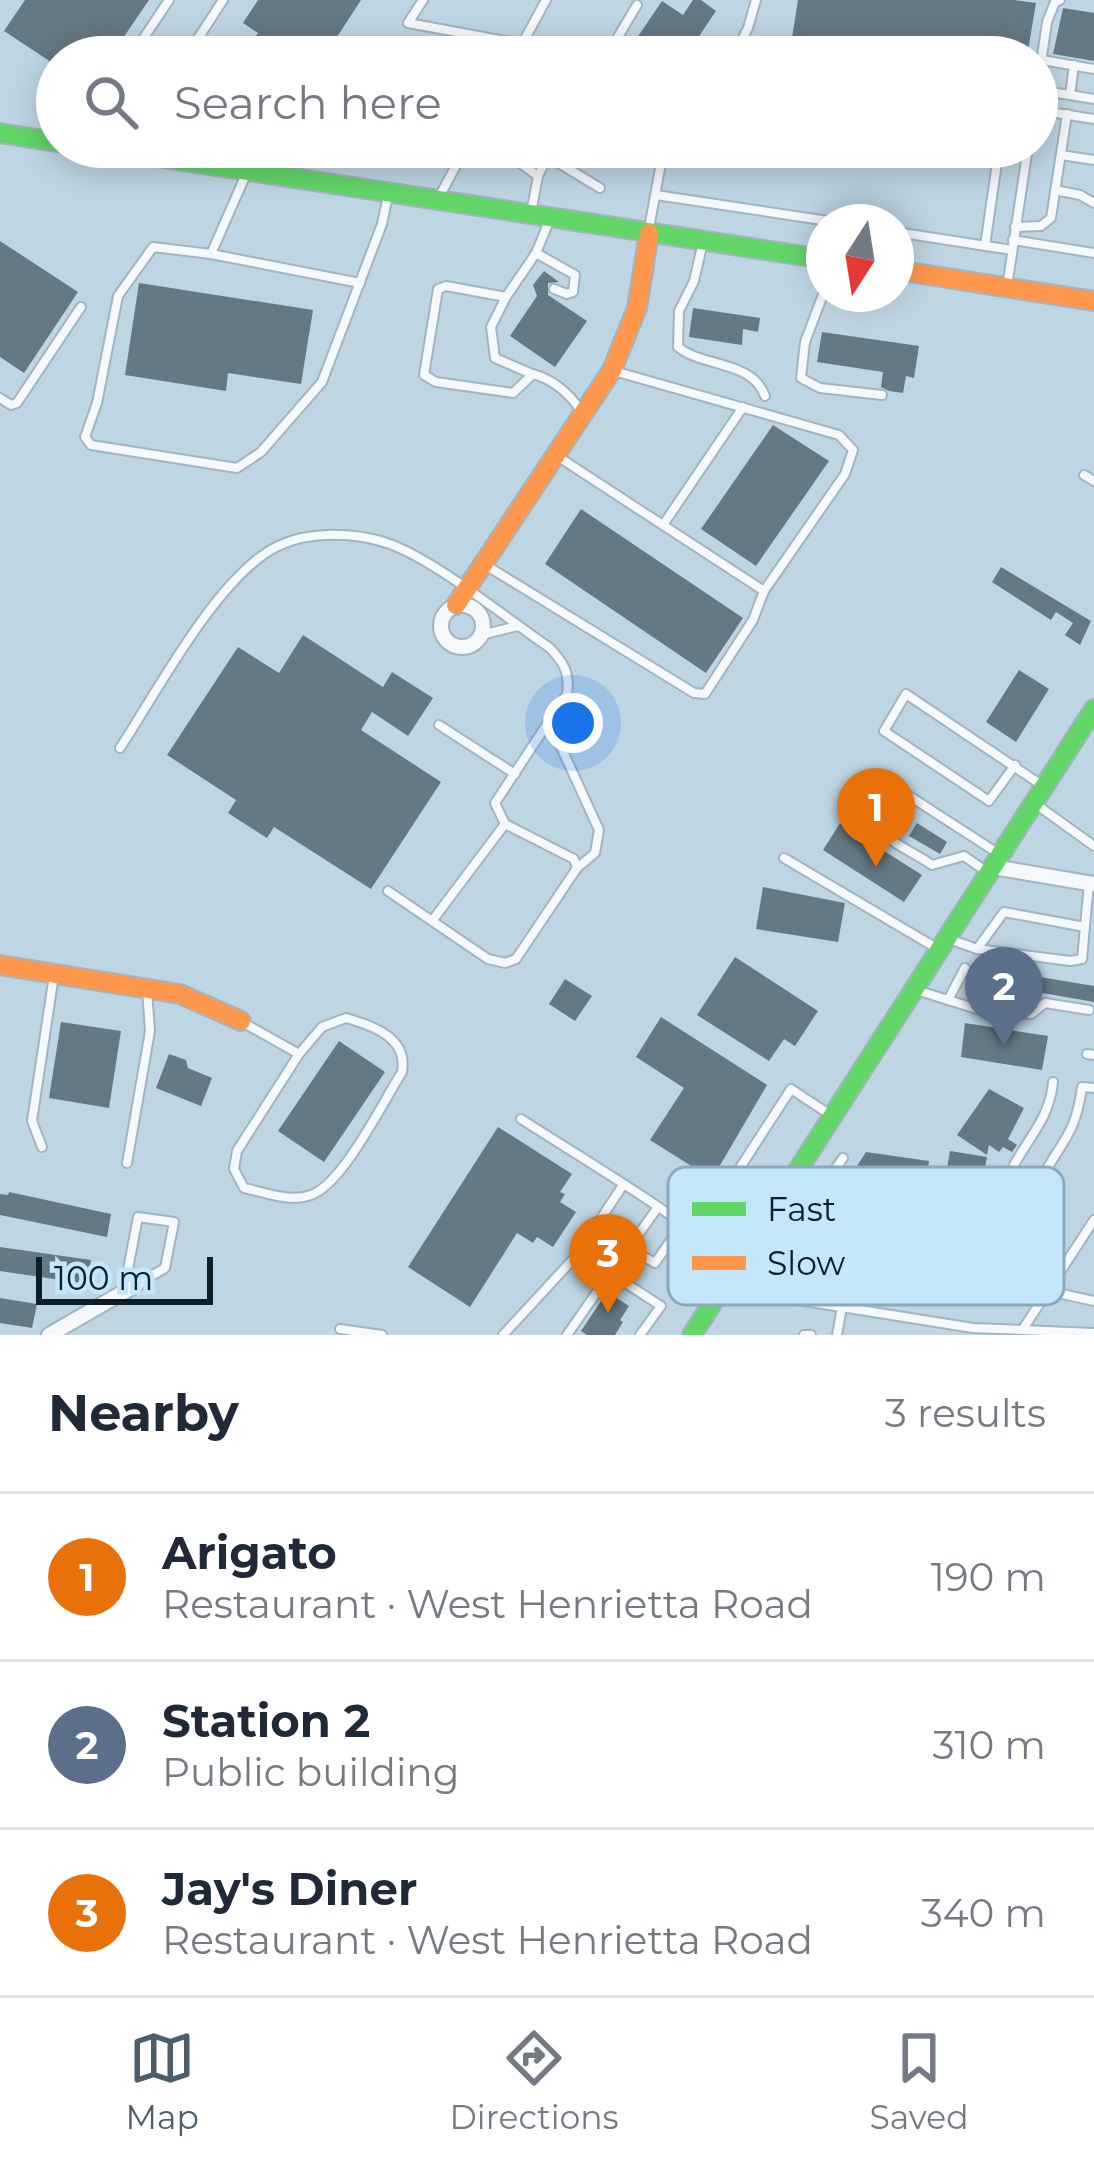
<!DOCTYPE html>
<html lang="en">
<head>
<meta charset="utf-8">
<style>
  body { margin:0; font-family:Montserrat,sans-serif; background:#f2f2f3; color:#1f2937 }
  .compass { position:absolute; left:806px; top:204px; width:108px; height:108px; border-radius:50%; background:#fff; box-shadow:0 6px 30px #0003; rotate:192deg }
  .scale { position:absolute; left:36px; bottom:30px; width:177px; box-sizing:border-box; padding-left:12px; border:6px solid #0d1e27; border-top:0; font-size:33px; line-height:42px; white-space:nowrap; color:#0d1e27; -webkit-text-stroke:9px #c3e6fa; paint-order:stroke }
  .you { position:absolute; left:573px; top:723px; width:42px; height:42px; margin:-30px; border:9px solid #fff; border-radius:50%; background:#1a73e8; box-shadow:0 0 0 18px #1a73e833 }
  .badge { display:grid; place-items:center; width:78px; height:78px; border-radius:50%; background:#4b5e69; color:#fff; font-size:39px; font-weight:700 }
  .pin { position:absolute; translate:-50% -99px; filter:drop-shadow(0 3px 6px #0008) }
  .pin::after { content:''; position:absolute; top:63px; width:42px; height:36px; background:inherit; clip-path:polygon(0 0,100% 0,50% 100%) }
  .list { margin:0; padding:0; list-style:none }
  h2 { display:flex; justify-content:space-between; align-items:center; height:156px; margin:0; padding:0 48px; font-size:51px }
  h2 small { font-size:39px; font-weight:400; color:#747a83 }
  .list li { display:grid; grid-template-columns:78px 1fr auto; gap:36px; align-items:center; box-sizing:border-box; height:168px; padding:0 48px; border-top:3px solid #e0e1e3 }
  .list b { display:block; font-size:45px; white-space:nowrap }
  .list p { margin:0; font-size:39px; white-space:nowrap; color:#747a83 }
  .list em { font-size:39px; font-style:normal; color:#747a83 }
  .icon { flex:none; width:66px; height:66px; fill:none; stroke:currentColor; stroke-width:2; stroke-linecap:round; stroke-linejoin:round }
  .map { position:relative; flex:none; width:1094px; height:1335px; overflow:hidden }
  .search { position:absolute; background:#fff; box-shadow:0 6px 30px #0003; left:36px; right:36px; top:36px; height:132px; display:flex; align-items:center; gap:30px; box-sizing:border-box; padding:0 42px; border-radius:66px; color:#747a83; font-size:45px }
  .sheet { height:660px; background:#fff }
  nav { display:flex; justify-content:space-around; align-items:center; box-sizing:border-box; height:168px; border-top:3px solid #e0e1e3; background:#fff; font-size:33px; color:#747a83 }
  nav a { display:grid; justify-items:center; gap:6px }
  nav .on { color:#4b5e69 }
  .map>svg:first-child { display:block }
</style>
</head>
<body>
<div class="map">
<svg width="1094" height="1335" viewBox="0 0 1094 1335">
  <rect width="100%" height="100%" fill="#bed6e4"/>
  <!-- building -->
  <g fill="#657983">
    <path d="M25,0h124l-39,57h-53v9l-53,-35z"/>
    <path d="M258,0h103l-37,57h-82l16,-24 -15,-10z"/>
    <path d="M693,0h8l15,11 -31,46h-61l38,-56 21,14z"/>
    <path d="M798,0h217l21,3 -9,54h-238z"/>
    <path d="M1063,8l31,5v48l-41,-7z"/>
    <path d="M574,147h51l-8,13 -5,-4 -8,12z"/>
    <path d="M0,241l78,51 -54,81 -24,-16z"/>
    <path d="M544,271l15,11 -11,1v12l39,26 -32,46 -45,-31 27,-40 -4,-11z"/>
    <path d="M139,283l174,27 -12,74 -73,-11 -2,18 -101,-16z"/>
    <path d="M693,308l67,10 -2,14 -15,-3 -1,16 -53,-8z"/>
    <path d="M822,332l97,14 -5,32 -8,-2 -3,17 -14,-2 -8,-4 2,-15 -66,-10z"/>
    <path d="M773,425l56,36 -73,105 -55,-37z"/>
    <path d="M581,509l162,109 -37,55 -161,-109z"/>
    <path d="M1001,567l90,54 -11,24 -15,-10 8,-12 -17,-11 -5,8 -59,-38z"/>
    <path d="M303,635l80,52 9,-15 41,26 -25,38 -36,-24 -11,18 80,52 -70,107 -97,-62 -7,11 -39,-25 8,-13 -69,-45 71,-108 41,26z"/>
    <path d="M1019,670l30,19 -33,53 -30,-20z"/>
    <path d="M840,823l82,52 -18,27 -81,-52z"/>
    <path d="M917,823l30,19 -7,12 -31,-18z"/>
    <path d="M763,887l82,16 -7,39 -82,-13z"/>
    <path d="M735,957l83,54 -23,35 -11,-7 -15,22 -72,-46z"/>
    <path d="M984,969l34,6 -4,24 -21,-4 -3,7 -23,-5z"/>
    <path d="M1040,977l54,9v16l-57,-10z"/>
    <path d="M565,979l27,17 -17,25 -26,-17z"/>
    <path d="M661,1017l106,68 -55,94 -62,-39 34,-52 -48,-31z"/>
    <path d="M61,1022l60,9 -12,77 -60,-10z"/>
    <path d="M965,1023l83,13 -6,34 -81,-13z"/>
    <path d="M339,1041l46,31 -61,90 -46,-31z"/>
    <path d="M169,1054l17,6 2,8 24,10 -11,28 -45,-18z"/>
    <path d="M989,1089l35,19 -16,31 9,6 -5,7 -9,-5 -4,5 -10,-7 -2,10 -30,-20z"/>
    <path d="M498,1127l74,47 -12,18 5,2 -5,8 16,10 -23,35 -16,-10 -4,6 -16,-10 -47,74 -62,-40z"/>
    <path d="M950,1151l37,6 -13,71 12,3 -1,9 -12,-2 -4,21 -37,-6z"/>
    <path d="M866,1152l63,9 -6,40 -17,-3 1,-6 -61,-9z"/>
    <path d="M9,1192l102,22 -4,23 -107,-22v-21l8,1z"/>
    <path d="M0,1247l91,13 -4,24 -87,-13z"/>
    <path d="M607,1292l22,14 -9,14 3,2 -8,13h-28l-6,-4z"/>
    <path d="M0,1298l37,6 -5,24 -32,-5z"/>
  </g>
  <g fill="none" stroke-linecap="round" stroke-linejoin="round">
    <!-- lane casing -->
    <g stroke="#a2b4bf" stroke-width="12">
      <g id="lane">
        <path d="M423,0l-15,23 114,21"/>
        <path d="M131,57l38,-57"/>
        <path d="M186,57l37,-57"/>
        <path d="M515,57l31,-57"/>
        <path d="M552,57h53"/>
        <path d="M606,57l31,-52"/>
        <path d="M733,57l15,-29 8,-28"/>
        <path d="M1042,60l52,9"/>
        <path d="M1037,90l10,-68 8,-20 5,-2"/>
        <path d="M1037,90l33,5 4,-30"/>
        <path d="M1070,95l24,4"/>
        <path d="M1037,110l57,9"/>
        <path d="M989,147l38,6"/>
        <path d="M499,148l39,28"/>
        <path d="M1061,155l33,5"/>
        <path d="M547,156l53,32"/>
        <path d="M247,172l-36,82 -58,-7 -35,49 -21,107 -12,34 6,8 146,23 24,-16 61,-70 60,-158 6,-28"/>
        <path d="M1055,190l25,5 14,8"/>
        <path d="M656,195l179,27"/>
        <path d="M438,199l28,-52"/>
        <path d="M531,213l7,-37 14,-29"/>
        <path d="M550,219l-14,34 -30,44 -60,-11 -8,3 -14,86 12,7 77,11 20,-19c21,6 36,19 48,37"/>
        <path d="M1015,227l26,-1 10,-8 16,-104"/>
        <path d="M649,228l15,-81"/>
        <path d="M896,232l116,18"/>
        <path d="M1013,240l81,13"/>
        <path d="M703,242l-9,39 -15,30 -1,36c26,21 74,13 87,49"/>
        <path d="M985,246l14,-97"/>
        <path d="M536,253l39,22 -2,17 -6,2 -13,-5"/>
        <path d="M211,254l149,29"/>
        <path d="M1007,287l21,-140"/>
        <path d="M824,292l-19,50 -4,36 19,10 62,7"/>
        <path d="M506,297l-15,30 4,31 37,16"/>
        <path d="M0,398l11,7 6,-2 64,-96"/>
        <path d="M557,456l207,135"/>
        <path d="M1084,475l10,6"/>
        <path d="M663,525l80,-118"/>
        <path d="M487,566l207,127 11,1 48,-74 11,-29 81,-117 8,-24 -14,-15 -225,-64"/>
        <path d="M481,635l37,-9"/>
        <path d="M439,725l76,49"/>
        <path d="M551,725l48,105 -4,23 -18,15"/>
        <path d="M120,748c37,-56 98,-173 158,-202 31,-15 76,-14 109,-3 47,16 119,75 163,105 14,15 20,25 17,46l-72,109 10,21 69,35 3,9 -61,91 -11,4 -17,-4 -100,-68"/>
        <path d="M1015,765l-26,36 -105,-70 22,-37 137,92"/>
        <path d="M1037,805l57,41"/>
        <path d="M784,858l154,91"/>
        <path d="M987,872l-23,-16 -32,9c-34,-23 -69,-29 -49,-74l14,-3 102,66"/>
        <path d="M432,921l73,-97"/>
        <path d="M949,939l28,10 93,12 12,-2 7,-76"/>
        <path d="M977,949l27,-37 81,15"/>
        <path d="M916,990l61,19 54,5 14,-11 44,7"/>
        <path d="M948,1000l17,-32"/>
        <path d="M346,1018c28,8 62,20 56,54 -19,30 -59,112 -91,123 -21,8 -47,-3 -67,-7l-10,-19 3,-18 62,-97 23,-27z"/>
        <path d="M242,1022l57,32"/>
        <path d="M1087,1054l7,1"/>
        <path d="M1053,1082c-3,35 -24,55 -40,85 -12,21 -18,49 -20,73 6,13 15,17 27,10 13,-19 9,-45 19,-66 20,-42 36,-45 43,-97l12,1"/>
        <path d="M521,1119c53,34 107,66 158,102 36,25 64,61 106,77l188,30 121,5"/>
        <path d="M42,1147l-10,-26 22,-146"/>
        <path d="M127,1163l23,-132 -3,-41"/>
        <path d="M803,1167l15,9 12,1 13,-19"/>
        <path d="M138,1217l36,5 -9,46 -29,17 -8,-16z"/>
        <path d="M759,1225l-38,-28 70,-108 41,27"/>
        <path d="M594,1229l61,34 28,-40"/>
        <path d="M628,1249l30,-42"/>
        <path d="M1049,1291l45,10"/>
        <path d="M340,1329l42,6"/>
        <path d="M1023,1329l71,-109"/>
        <path d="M503,1335l74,-80 46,-70"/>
        <path d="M567,1335l43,-62 51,33 -21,29"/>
        <path d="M804,1335h7"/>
        <path d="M837,1335l5,-28"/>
      </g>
    </g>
    <!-- street casing -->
    <g stroke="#a2b4bf" stroke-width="18">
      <g id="street">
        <circle cx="462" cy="626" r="21"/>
        <path d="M993,867l101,17"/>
        <path d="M49,1335l87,-50"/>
      </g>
    </g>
    <!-- fast casing -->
    <g stroke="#a2b4bf" stroke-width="22">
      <g id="fast">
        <path d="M0,133l57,9"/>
        <path d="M92,147l732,112"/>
        <path d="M692,1335l402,-626"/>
      </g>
    </g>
    <!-- slow casing -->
    <g stroke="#a2b4bf" stroke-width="22">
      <g id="slow">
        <path d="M896,270l198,31"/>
        <path d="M456,605l156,-235 25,-62 12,-75"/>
        <path d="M0,965l180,29 61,27"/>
      </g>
    </g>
    <!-- lane -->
    <use href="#lane" stroke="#f5f9fb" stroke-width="8"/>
    <!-- street -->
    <use href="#street" stroke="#f5f9fb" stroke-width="14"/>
    <!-- fast -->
    <use href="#fast" stroke="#63d668" stroke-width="18"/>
    <!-- slow -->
    <use href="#slow" stroke="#ff974d" stroke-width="18"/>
  </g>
  <!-- legend -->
  <rect x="668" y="1167" width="396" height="138" rx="18" fill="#c3e6fa" stroke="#8caabb" stroke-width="3"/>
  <rect x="692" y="1202" width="54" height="14" fill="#63d668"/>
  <rect x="692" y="1256" width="54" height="14" fill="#ff974d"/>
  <g font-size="33" fill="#0d1e27">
    <text x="767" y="1221">Fast</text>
    <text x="767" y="1275">Slow</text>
  </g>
</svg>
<svg class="compass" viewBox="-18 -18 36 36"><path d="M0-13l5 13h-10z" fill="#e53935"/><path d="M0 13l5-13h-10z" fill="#747a83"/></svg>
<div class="scale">100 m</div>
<div class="you"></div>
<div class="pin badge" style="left:876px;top:867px;background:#e8710a">1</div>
<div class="pin badge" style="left:1004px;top:1046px;background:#5c6f8a">2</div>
<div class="pin badge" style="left:608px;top:1313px;background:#e8710a">3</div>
<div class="search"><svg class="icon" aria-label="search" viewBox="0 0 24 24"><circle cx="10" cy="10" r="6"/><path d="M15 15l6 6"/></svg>Search here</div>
</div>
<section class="sheet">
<h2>Nearby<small>3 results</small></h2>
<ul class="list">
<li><span class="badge" style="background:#e8710a">1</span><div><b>Arigato</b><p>Restaurant · West Henrietta Road</p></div><em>190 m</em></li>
<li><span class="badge" style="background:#5c6f8a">2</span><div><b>Station 2</b><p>Public building</p></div><em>310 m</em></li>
<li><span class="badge" style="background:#e8710a">3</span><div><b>Jay's Diner</b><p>Restaurant · West Henrietta Road</p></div><em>340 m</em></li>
</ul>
</section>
<nav>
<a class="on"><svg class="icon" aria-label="map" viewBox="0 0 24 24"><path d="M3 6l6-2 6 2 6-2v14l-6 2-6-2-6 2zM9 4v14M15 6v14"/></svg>Map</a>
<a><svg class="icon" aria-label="directions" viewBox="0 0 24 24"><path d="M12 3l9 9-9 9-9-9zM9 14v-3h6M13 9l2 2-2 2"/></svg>Directions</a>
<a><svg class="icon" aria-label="saved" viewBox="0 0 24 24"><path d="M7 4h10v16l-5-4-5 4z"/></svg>Saved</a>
</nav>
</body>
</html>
